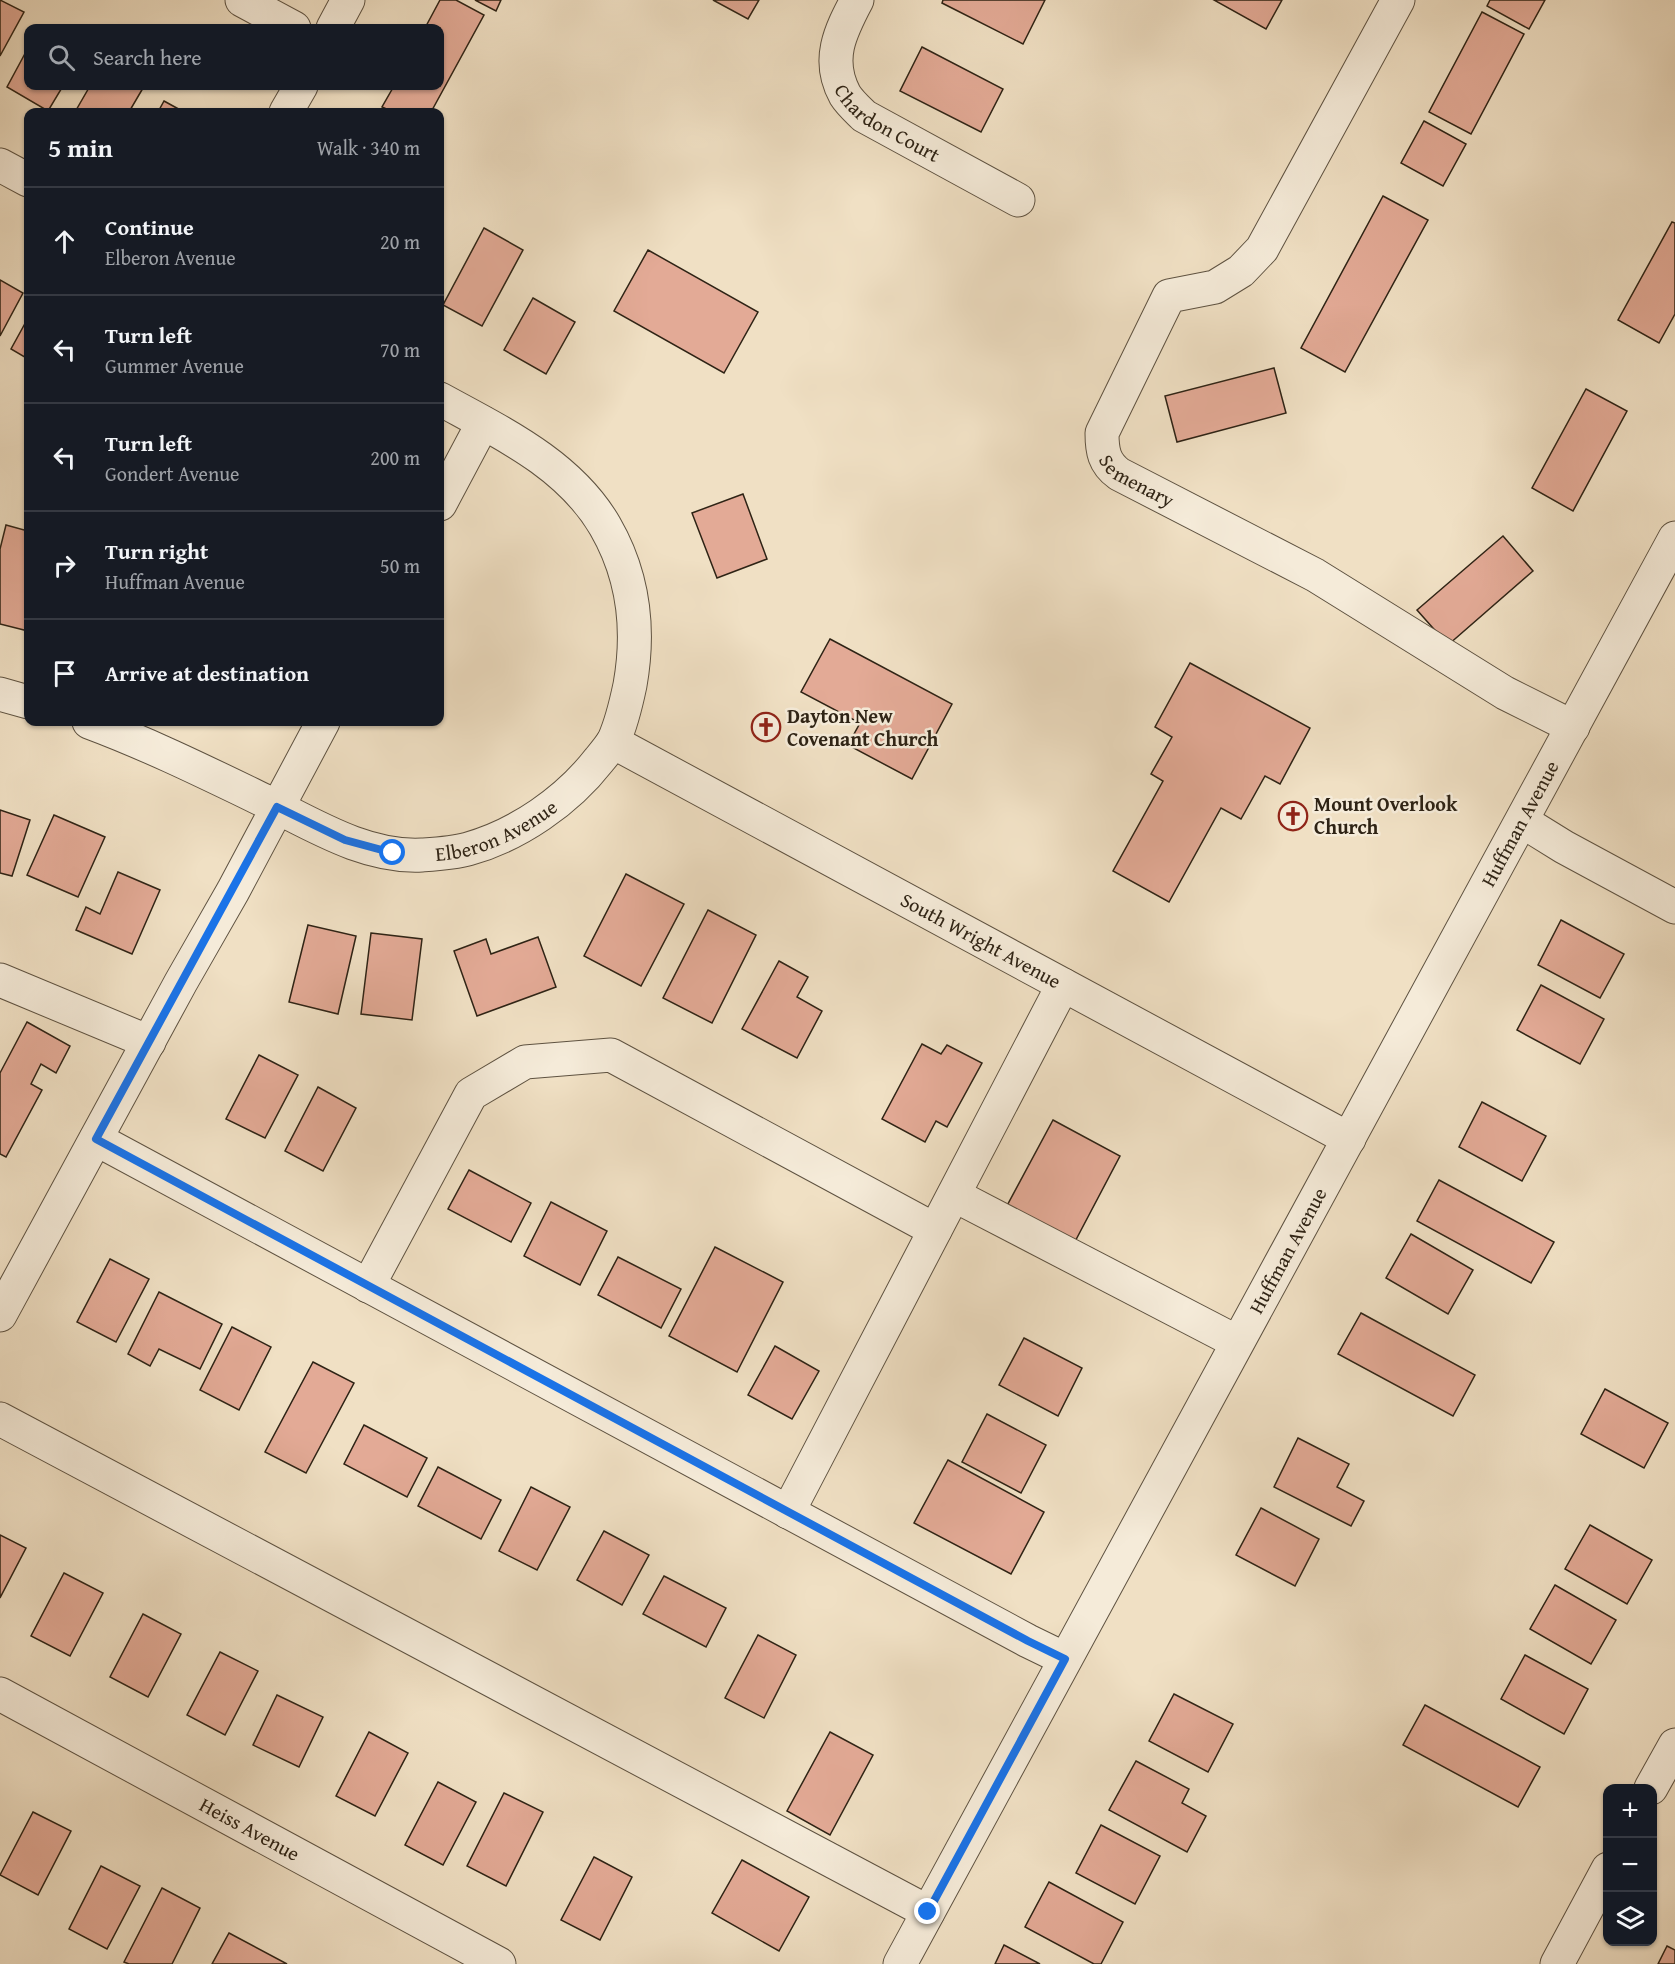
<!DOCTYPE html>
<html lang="en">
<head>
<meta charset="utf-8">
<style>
  body { margin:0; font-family:"Gentium Book Plus",serif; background:#20242c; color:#f1f3f6 }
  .controls { position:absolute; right:18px; bottom:18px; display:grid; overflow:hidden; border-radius:12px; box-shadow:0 2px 4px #0004 }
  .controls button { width:54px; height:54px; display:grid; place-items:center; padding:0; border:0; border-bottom:2px solid #363941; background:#171b24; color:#f1f3f6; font:30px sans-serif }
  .stop { position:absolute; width:18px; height:18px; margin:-14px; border:4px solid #1a73e8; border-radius:50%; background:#fff }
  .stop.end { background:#1a73e8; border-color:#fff; box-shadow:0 2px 6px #0008 }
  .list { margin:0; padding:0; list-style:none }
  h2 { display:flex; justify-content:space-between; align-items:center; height:78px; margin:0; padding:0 24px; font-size:26px }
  h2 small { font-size:20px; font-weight:400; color:#9ea1a6 }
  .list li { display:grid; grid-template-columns:39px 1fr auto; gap:18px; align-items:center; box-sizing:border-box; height:108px; padding:0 24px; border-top:2px solid #363941 }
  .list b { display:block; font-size:22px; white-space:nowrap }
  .list p { margin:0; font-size:20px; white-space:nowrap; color:#9ea1a6 }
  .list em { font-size:20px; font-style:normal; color:#9ea1a6 }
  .icon { flex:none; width:33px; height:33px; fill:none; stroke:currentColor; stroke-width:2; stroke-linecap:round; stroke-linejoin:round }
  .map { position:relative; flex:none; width:1675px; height:1964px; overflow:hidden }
  .search { position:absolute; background:#171b24; box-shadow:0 2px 4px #0004; left:24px; top:24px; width:420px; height:66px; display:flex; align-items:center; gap:15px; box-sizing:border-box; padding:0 21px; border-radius:12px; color:#9ea1a6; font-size:22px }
  .panel { position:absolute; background:#171b24; box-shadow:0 2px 4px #0004; left:24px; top:108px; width:420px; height:618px; border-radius:12px }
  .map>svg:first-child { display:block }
</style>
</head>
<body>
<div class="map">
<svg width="1675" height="1964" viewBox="0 0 1675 1964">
  <rect width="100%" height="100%" fill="#f0e0c4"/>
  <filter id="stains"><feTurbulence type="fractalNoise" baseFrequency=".00333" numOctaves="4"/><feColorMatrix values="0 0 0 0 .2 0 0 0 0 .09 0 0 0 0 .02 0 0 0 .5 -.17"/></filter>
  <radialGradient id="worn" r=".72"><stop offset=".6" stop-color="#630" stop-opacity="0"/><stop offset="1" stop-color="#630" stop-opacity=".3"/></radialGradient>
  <!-- building -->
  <g fill="#e3aa96" stroke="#2e2315" stroke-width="1.5">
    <path d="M0,0l24,12 -24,44z"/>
    <path d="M440,0h16l28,15 -53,97h-38l-11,-5 12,-21h46v-58h-15z"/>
    <path d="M475,0h26l-5,11z"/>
    <path d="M713,0h46l-11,19z"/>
    <path d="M943,0h102l-22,44 -81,-41z"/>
    <path d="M1214,0h68l-16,29z"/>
    <path d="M1490,0h55l-16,29 -42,-23z"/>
    <path d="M1482,12l42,22 -53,100 -42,-22z"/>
    <path d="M922,47l81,42 -22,43 -81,-41z"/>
    <path d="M28,48v38h35l-15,25 -41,-24z"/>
    <path d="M90,86h48l5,2 -14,24h-54z"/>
    <path d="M164,101l20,11h-26z"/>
    <path d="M1424,121l42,23 -23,42 -42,-23z"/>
    <path d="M1383,196l45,24 -83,152 -44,-24z"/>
    <path d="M1672,222l3,1v91l-16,29 -41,-23z"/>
    <path d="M484,228l39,22 -41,76 -39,-21z"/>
    <path d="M648,250l110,62 -34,61 -110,-62z"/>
    <path d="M0,280l23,13 -23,43z"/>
    <path d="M533,298l42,24 -29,52 -42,-24z"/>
    <path d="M28,318v41l-17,-10z"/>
    <path d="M1274,368l12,45 -109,29 -12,-46z"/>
    <path d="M1586,389l41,22 -54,100 -41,-23z"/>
    <path d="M743,494l24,65 -50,19 -25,-65z"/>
    <path d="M6,525l22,6v100l-28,-7v-75z"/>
    <path d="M1503,536l30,35 -85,74 -31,-35z"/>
    <path d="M830,639l122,65 -40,75 -64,-34 12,-22 -59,-31z"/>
    <path d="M1190,663l120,65 -30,56 -15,-8 -24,43 -20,-11 -52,94 -56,-31 50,-90 -12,-7 21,-37 -17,-10z"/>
    <path d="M0,810l30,10 -18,56 -12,-3z"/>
    <path d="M54,815l51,22 -27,60 -51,-22z"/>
    <path d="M118,872l42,18 -28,64 -56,-24 10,-23 14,7z"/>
    <path d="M626,874l58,30 -43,82 -57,-30z"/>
    <path d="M708,910l48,25 -44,88 -49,-25z"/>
    <path d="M1561,920l63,34 -24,44 -62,-33z"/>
    <path d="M308,925l48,11 -18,78 -49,-12z"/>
    <path d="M371,933l51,6 -10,81 -51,-6z"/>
    <path d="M538,937l18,50 -79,29 -23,-65 32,-12 5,15z"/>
    <path d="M779,961l29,16 -11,20 25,14 -25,47 -55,-29z"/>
    <path d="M1541,985l63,34 -24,45 -63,-34z"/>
    <path d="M27,1022l43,24 -14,27 -15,-9 -10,20 11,6 -36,67 -6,-3v-81z"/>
    <path d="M922,1044l19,10 6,-9 35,18 -35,64 -11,-6 -11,21 -43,-23z"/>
    <path d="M259,1055l39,20 -33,63 -39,-19z"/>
    <path d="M318,1087l38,21 -33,63 -38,-20z"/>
    <path d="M1482,1102l64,34 -24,45 -63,-34z"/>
    <path d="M1053,1120l67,36 -50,95 -68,-36z"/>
    <path d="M469,1170l62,33 -20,39 -63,-33z"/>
    <path d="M1439,1180l115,62 -23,41 -114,-62z"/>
    <path d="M551,1202l56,29 -27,54 -56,-29z"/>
    <path d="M1411,1234l62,36 -25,44 -62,-36z"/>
    <path d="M715,1247l68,35 -46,90 -68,-36z"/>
    <path d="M618,1257l63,32 -20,39 -63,-33z"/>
    <path d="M110,1259l39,20 -33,63 -39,-20z"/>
    <path d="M159,1292l63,32 -22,45 -41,-20 -9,17 -22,-12z"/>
    <path d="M1361,1313l114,62 -22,41 -115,-62z"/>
    <path d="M232,1327l39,20 -32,63 -39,-20z"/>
    <path d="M1024,1338l58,30 -24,48 -59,-31z"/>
    <path d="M775,1346l44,25 -27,48 -44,-24z"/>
    <path d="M313,1362l41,21 -48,90 -41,-21z"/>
    <path d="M1605,1389l63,34 -24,45 -63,-34z"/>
    <path d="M987,1414l59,31 -25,48 -59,-31z"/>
    <path d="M364,1425l63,33 -20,39 -63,-33z"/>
    <path d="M1298,1438l51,26 -12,23 27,14 -13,25 -77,-39z"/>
    <path d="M948,1460l96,52 -33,62 -97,-51z"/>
    <path d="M438,1467l63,33 -20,39 -63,-33z"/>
    <path d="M531,1487l39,20 -33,63 -38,-19z"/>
    <path d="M1261,1508l58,31 -24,47 -59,-31z"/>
    <path d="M1590,1525l62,35 -25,44 -62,-35z"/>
    <path d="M604,1531l45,24 -27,50 -45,-25z"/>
    <path d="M0,1535l26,13 -26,50z"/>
    <path d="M64,1573l39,20 -33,63 -39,-20z"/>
    <path d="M664,1576l62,32 -20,39 -63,-33z"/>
    <path d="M1555,1585l61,35 -25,44 -61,-35z"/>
    <path d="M143,1614l38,20 -33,63 -38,-20z"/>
    <path d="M758,1635l38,20 -32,63 -39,-20z"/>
    <path d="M220,1652l38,19 -33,64 -38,-20z"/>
    <path d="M1525,1655l63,34 -24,45 -63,-35z"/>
    <path d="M1174,1694l59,30 -25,48 -59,-31z"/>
    <path d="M277,1695l46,22 -24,50 -46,-22z"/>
    <path d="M1425,1705l115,62 -22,40 -115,-62z"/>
    <path d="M369,1732l39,21 -33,63 -39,-20z"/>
    <path d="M830,1732l43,23 -43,80 -43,-24z"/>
    <path d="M1136,1761l53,28 -7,14 24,13 -19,36 -78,-42z"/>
    <path d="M438,1782l38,20 -33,63 -38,-20z"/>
    <path d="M504,1793l39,19 -37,74 -39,-20z"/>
    <path d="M33,1812l38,19 -33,64 -38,-20z"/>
    <path d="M1101,1825l59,31 -25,48 -59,-31z"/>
    <path d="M594,1857l38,20 -32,63 -39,-20z"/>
    <path d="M742,1860l67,37 -30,54 -67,-38z"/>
    <path d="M101,1866l39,20 -33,63 -38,-20z"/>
    <path d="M1049,1882l74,40 -22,42h-7l-69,-37z"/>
    <path d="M162,1888l38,20 -28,56h-43l-5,-2z"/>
    <path d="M229,1933l58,31h-75z"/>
    <path d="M1004,1945l36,19h-45z"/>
    <path d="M1667,1946l8,4v14h-17z"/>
  </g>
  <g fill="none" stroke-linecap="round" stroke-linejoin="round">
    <!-- minor casing -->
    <g stroke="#5e5241" stroke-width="35">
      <g id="minor">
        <path d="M242,0l52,28"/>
        <path id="s1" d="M857,0c-17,32 -31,60 -12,95 5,8 13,15 19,21l154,84"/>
        <path id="s2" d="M1398,0l-136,249 -21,22 -26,16 -46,9 -67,137c0,18 2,30 17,41l196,101 190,118 68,34"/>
        <path d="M333,28l15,-28"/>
        <path d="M286,112l15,-26"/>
        <path d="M0,165l28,15"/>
        <path d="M440,504l43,-81"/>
        <path d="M0,694l28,8"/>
        <path id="s3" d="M89,722c59,22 116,50 174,78 49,24 102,58 159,55 15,-1 32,-2 46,-6 50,-14 99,-48 131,-89 5,-6 11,-13 15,-20 8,-18 12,-36 16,-55 10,-56 4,-109 -25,-159 -36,-62 -105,-94 -165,-127"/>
        <path id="s4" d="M613,742l736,397"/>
        <path d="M1522,821l42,26 111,60"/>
        <path d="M0,980l149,62"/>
        <path d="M96,1139l932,502 37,18"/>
        <path d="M954,1195l283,147"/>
        <path d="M368,1286l103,-192 54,-32 86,-7 324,175"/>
        <path d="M0,1315l181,-333 52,-91 90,-169"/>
        <path d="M0,1419l928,493"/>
        <path d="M788,1512l275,-527"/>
        <path id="s5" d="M0,1694l499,270"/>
        <path d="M1651,1788l24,-43"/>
        <path id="s6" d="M900,1964l775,-1426"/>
        <path d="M1557,1964l51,-95"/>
      </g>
    </g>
    <!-- minor -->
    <use href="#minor" stroke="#f5ebd9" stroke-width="33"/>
  </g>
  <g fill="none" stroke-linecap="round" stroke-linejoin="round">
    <!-- route -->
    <path stroke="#1a73e8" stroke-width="8" d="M393,853l-48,-13 -68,-33 -181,332 932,502 37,18 -137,253"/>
  </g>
  <!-- icons -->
  <defs>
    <g id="church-ring" transform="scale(1.5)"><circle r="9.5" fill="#f5ebd9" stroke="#8f2418" stroke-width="1.5"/><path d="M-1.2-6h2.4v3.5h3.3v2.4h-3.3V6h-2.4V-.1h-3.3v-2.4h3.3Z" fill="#8f2418"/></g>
  </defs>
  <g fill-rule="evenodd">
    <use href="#church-ring" x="766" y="727"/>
    <use href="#church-ring" x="1293" y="816"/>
  </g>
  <g text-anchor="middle" stroke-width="5" stroke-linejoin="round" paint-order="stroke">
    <!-- street labels -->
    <g font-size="20" fill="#2e2315" stroke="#f5ebd9">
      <text dy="7" stroke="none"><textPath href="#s1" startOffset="152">Chardon Court</textPath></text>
      <text dy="7" stroke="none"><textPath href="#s2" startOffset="609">Semenary</textPath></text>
      <text dy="7" stroke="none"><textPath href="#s6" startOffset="1298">Huffman Avenue</textPath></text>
      <text dy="7" stroke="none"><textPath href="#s3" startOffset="440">Elberon Avenue</textPath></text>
      <text dy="7" stroke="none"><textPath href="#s4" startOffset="418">South Wright Avenue</textPath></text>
      <text dy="7" stroke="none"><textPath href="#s6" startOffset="812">Huffman Avenue</textPath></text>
      <text dy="7" stroke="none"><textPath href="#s5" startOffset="284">Heiss Avenue</textPath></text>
    </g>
    <!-- poi labels -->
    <g font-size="20" font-weight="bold" fill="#2e2315" stroke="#f5ebd9" text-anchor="start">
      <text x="787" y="723">Dayton New<tspan x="787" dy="23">Covenant Church</tspan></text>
      <text x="1314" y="811">Mount Overlook<tspan x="1314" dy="23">Church</tspan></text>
    </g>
  </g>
  <rect width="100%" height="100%" filter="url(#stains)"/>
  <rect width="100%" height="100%" fill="url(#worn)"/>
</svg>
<div class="controls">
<button>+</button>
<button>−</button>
<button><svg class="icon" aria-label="layers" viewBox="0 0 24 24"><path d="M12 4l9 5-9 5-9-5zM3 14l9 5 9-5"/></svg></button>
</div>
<div class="stop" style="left:393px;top:853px"></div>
<div class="stop end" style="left:928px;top:1912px"></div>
<div class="search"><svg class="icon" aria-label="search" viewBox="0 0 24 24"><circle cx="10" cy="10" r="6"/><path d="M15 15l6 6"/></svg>Search here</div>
<section class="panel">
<h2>5 min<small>Walk · 340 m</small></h2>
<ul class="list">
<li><svg class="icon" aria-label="ahead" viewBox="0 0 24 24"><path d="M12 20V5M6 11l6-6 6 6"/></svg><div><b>Continue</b><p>Elberon Avenue</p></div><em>20 m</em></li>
<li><svg class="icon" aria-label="left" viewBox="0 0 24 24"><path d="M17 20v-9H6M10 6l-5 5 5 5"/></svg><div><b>Turn left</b><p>Gummer Avenue</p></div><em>70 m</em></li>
<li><svg class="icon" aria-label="left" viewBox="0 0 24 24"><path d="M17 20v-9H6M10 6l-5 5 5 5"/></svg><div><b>Turn left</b><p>Gondert Avenue</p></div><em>200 m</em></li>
<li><svg class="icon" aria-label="right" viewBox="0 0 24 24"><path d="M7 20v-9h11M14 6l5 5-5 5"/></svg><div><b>Turn right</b><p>Huffman Avenue</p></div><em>50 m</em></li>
<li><svg class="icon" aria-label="arrive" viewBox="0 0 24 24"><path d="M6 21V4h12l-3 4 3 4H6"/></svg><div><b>Arrive at destination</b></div></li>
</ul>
</section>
</div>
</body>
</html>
